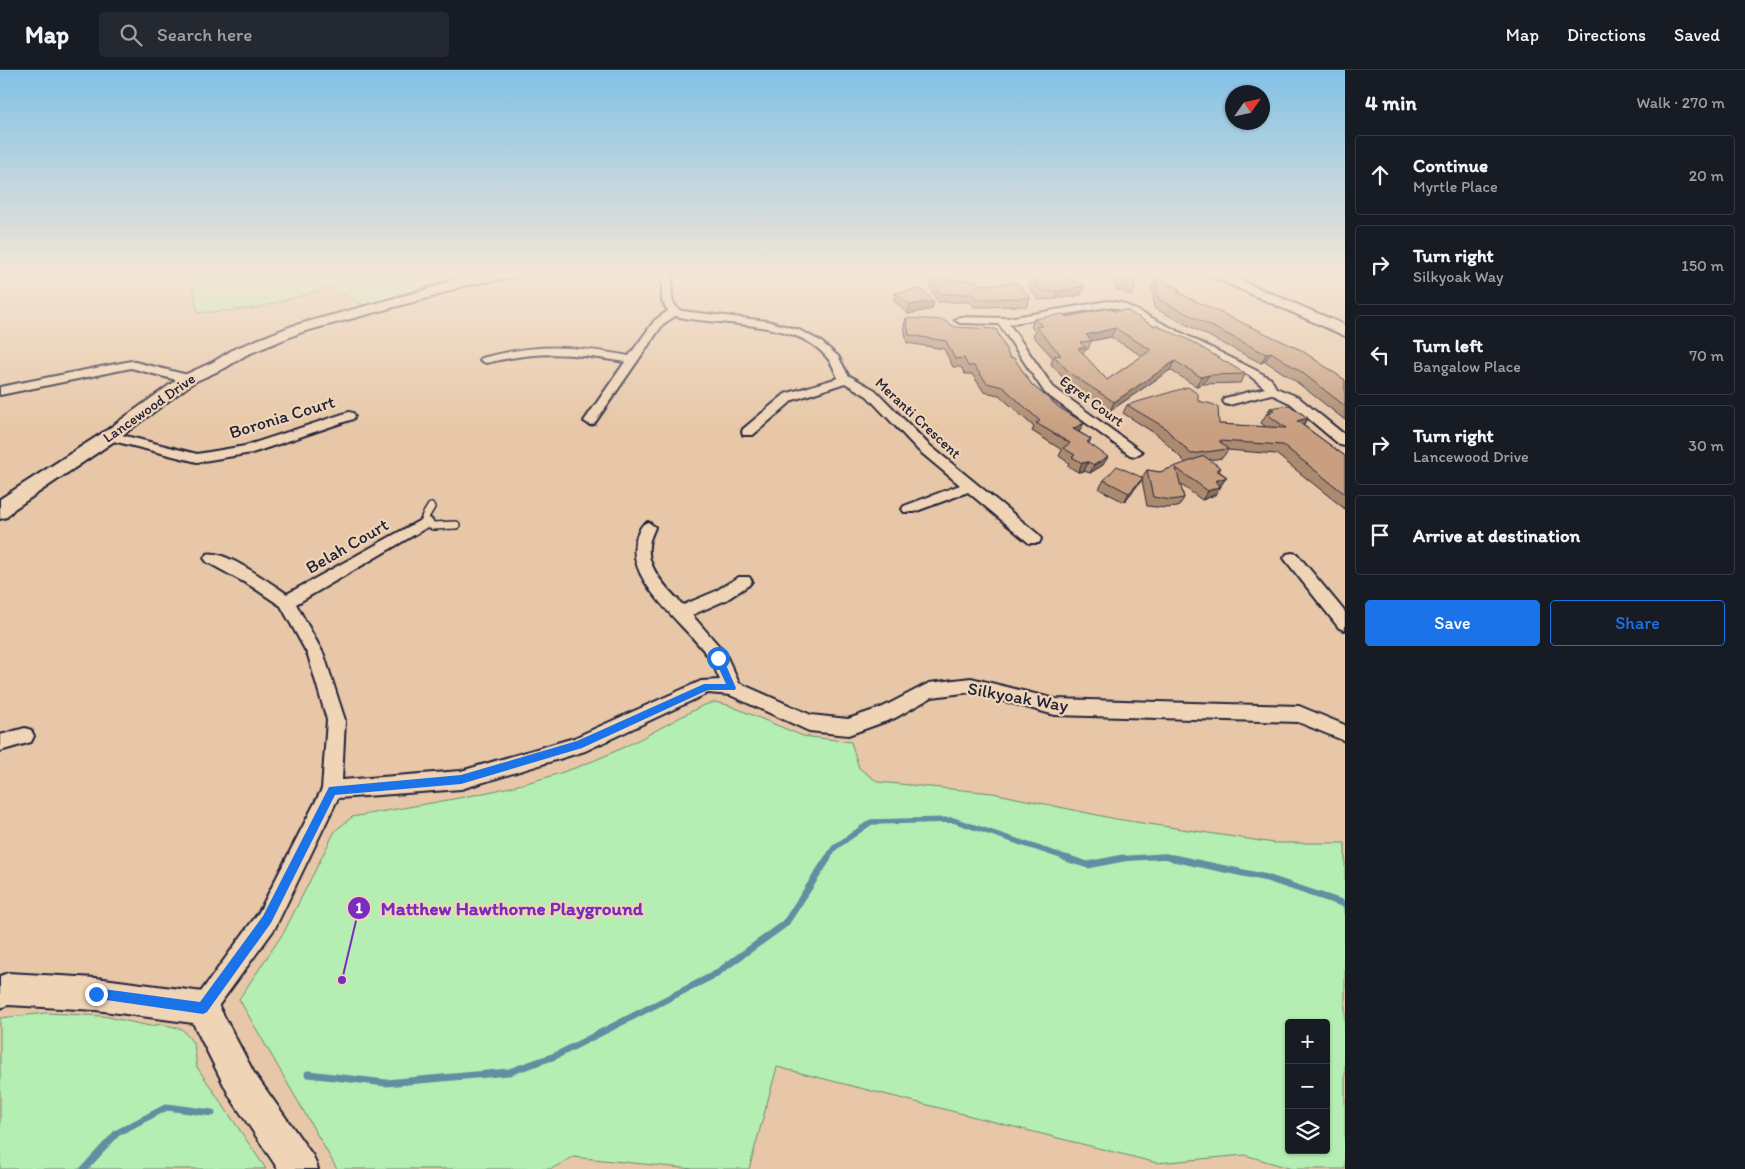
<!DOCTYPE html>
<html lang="en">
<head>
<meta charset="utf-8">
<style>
  body { margin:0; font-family:Itim,sans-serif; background:#242831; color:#f1f3f6 }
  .controls { position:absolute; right:15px; bottom:15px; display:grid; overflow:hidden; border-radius:5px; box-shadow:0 1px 4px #0004 }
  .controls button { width:45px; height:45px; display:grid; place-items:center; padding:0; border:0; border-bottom:1px solid #363941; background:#171b24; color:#f1f3f6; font:25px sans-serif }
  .compass { position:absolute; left:1225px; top:15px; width:45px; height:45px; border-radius:50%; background:#171b24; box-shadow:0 1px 4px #0004; rotate:56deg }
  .stop { position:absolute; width:15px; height:15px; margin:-11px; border:4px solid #1a73e8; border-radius:50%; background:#fff }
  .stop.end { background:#1a73e8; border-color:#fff; box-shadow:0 1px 5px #0008 }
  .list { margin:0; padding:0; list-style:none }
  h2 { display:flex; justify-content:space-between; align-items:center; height:65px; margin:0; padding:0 20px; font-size:21px }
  h2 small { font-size:16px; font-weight:400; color:#9ea1a6 }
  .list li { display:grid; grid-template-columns:32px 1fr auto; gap:15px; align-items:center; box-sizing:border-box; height:80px; margin:0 10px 10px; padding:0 10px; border:1px solid #363941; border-radius:5px }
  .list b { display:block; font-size:19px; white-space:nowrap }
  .list p { margin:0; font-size:16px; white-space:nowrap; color:#9ea1a6 }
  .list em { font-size:16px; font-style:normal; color:#9ea1a6 }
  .actions { display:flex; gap:10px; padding:15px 20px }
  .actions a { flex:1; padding:11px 0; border:1px solid #1a73e8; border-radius:5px; text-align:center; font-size:18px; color:#1a73e8 }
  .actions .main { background:#1a73e8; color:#fff }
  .icon { flex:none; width:28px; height:28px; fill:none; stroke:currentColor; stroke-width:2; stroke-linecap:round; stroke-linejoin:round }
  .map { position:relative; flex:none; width:1345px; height:1099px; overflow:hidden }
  header { display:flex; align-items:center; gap:30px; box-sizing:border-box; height:70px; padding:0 25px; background:#171b24; border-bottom:1px solid #363941 }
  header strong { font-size:24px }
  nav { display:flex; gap:28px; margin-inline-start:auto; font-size:18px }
  .search { width:350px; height:45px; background:#242831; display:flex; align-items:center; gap:12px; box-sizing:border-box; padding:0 18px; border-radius:5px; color:#9ea1a6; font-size:19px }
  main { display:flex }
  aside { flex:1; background:#171b24 }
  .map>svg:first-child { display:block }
</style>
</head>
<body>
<header>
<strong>Map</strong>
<div class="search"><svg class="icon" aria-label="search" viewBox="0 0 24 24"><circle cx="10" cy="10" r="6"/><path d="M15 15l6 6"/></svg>Search here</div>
<nav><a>Map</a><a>Directions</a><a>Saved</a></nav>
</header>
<main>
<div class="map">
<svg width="1345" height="1099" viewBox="0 0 1345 1099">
  <rect width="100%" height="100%" fill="#e7c7a7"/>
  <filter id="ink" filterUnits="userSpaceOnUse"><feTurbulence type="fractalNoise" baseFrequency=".02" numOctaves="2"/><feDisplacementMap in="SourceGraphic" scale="10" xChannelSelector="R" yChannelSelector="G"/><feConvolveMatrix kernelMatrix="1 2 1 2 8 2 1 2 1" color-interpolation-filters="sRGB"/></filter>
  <g filter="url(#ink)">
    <!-- green -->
    <g fill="#b4eeb2" stroke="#6b8876" fill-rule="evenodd">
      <path d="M190,203h292l-35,7 -82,25 -36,-17 -72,20 -59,5z"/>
      <path d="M714,632l14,3 75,31 48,6 8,26 19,14 115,11 123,26 158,24h71v326h-53l-47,-14 -88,8 -380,-96 -28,102h-56l-120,-12 -22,12h-214l-98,-170 45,-67 51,-101 17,-14c85,-16 175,-26 255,-62 32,-14 63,-33 95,-49zM1289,953h37v127h-37z"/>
      <path d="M46,943l57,3 47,10 12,-2 20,5 12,15 3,23 69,102h-266v-151z"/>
    </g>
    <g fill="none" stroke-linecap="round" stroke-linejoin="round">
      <!-- stream-far1 -->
      <g stroke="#608fa2" stroke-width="5.5">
        <path d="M827,789l7,-11 37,-26 82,-2 117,39"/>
        <path d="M1117,789l48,-3 14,3"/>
      </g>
      <!-- stream -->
      <g stroke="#608fa2" stroke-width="7">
        <path d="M1066,788l22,7 35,-7"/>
        <path d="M1173,788l94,20 78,26"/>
        <path d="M308,1004l78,9 123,-11 46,-16 159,-81 71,-51 43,-66"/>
        <path d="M84,1099l33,-36 50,-26 45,6"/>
      </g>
      <!-- lane casing -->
      <g stroke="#22223b" stroke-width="10">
        <path id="lane" d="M431,437l-6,10 2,6 6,3 23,-1"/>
      </g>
      <!-- street casing -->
      <g stroke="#22223b" stroke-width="4">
        <g id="street">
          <path d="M662,203h10c1,15 -5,31 10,38l85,10 32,9 21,11 18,15 10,19 27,15 53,54 111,91 2,4 -2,4h-10l-61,-51 -54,20h-10l-2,-3 2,-3 56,-21 -42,-35 -51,-54 -22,-13 -52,17 -40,35h-10l-1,-3 1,-3 42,-35 53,-16c-3,-6 -5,-13 -9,-18 -30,-42 -109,-33 -154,-44l-12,8 -69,100 -4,1 -6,-4 41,-59c-54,-9 -85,-12 -139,1l-6,-3 2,-2c56,-15 91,-12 147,-2l26,-36 13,-9 -6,-10z"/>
          <path d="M1108,231l14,2 135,68 14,8 5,9 22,9 47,38v11l-5,-1 -50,-42 -19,-9 -42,11 -4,-1 -2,-3 2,-3 40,-10 -16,-13 -133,-67 -8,-1 -99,17 44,63 89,65 -7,4 -5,-1 -85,-62 -46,-69 -39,-1 -5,-3 5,-3 48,1z"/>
          <path d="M131,291l61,15 2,3 -6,4 -57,-15 -131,27v-8z"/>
          <path d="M349,342l4,1 2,3 -2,3 -101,34 -55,9 -92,-23 -1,-3 6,-4 87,22 48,-8z"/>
          <path d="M426,447l5,2 2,3 -2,3 -135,79 28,51 21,65 -3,60 119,-9 113,-33 127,-57 19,-1c-3,-6 -5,-13 -8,-18 -20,-34 -92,-81 -75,-126 3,-7 4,-12 11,-14l7,5c-2,6 -6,13 -6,19 -3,23 20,44 34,59l31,-13 25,-15h10l3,4 -3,4 -23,15 -34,15 33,38 14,30 72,32 37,4 35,-12 46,-24 42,-5 84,21 244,7 46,19v16l-47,-19 -243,-7 -84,-23 -39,5 -37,21 -47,17 -39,-4 -79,-36 -22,-2 -123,58 -124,38 -123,9 -63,130 -64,88 -8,4 -8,-4 -4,-8 4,-8 64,-88 63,-123 5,-69 -19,-65 -27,-49 -30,-20 -44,-24 -3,-4 3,-4c16,-5 65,30 80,40z"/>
          <path d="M1292,483l5,1 48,58v18l-6,-2 -52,-66 -3,-4 3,-4z"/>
          <path d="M25,658l6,2 3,6 -3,6 -31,9v-16z"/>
        </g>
      </g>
      <!-- secondary casing -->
      <g stroke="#22223b" stroke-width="4">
        <g id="secondary">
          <path d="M486,203h33l-7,4 -50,9 -27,10 -133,36 -56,23 -21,13 -31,14 -78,58 -102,69 -7,8 -7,2v-20l104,-67 78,-56 31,-14 21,-13 58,-23 133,-36 29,-11z"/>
          <path d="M1204,203h19l122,52v11z"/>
          <path d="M8,903l88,5 107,14 11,5 40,76 59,83 5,13h-40l-48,-72 -37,-74 -97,-13 -88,-5 -8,3v-32z"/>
        </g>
      </g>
      <!-- lane -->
      <use href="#lane" stroke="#efd4b6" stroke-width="7"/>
      <!-- street -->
      <use href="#street" fill="#efd4b6" fill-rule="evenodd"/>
      <!-- secondary -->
      <use href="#secondary" fill="#efd4b6" fill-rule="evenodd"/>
    </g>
    <!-- wall -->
    <g fill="#ac8a6f" stroke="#22223b" fill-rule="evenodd">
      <path d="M1115,203h19l1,15 -4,8 -16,-8z"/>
      <path d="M1032,208l52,8 -3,9 -26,4 -17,1 -9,-14z"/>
      <path d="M1156,208l25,12 -2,3 166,87v40l-51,-40 -29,-19 -4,2 -107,-55 -2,-22z"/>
      <path d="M932,209l47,6 51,13 -3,8 -53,1 -4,-5h-32l-8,-15z"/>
      <path d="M895,223l39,8 -2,8 -24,5 -14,-13z"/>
      <path d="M1114,241l40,15 92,48 -6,9 -37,1 -7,2 -26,-16 -60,41 -43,-29 -16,-18 2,-6 -20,-22 2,-5 -4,-4 3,-8 33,-2zM1111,267l31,19 -35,24 -24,-26 2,-4 3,-1 3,-8z"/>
      <path d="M906,248l104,40 22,27 28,23 24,15 -5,9 12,7 -2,4 14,22 -13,8 -6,-2 -6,1 -10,-6 1,-3 -10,-7 3,-6 -30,-19 2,-4 -35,-32 -15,-3 -12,-18h-7l-4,-7h-8l-9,-18 -37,-6 -3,-17z"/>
      <path d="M1198,331l21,23 47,3 -5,-4 9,-15 33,17 42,31v53l-69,-55 -48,-4 -6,8 -13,2 12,8 -2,3 8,6 -6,8v1l-6,9 -13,5 -22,-16 4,14 -6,9 -13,1 -18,-2 -5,-26 -5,6 -13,16 -25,-13 5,-9 38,-3 5,-7 13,2 26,-9 -27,-27 -36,-23 4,-8z"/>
    </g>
    <!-- shaded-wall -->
    <g fill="#8c705a" stroke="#22223b">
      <path d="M1084,216l-3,9 -26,4 4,-8z"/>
      <path d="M934,231l-2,8 -24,5 2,-9z"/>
      <path d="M1115,258l-4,9 -20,4 -5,-6z"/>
      <path d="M1271,282l-6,9 -4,2 5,-9z"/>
      <path d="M1175,291l-5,9 -60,41 4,-9z"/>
      <path d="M1209,305l-6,9 -7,2 5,-9z"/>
      <path d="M1308,348l-6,9 -5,-6z"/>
      <path d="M1084,353l-5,9 -10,5 4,-8z"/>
      <path d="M1108,387l-5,8 -13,8 4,-8z"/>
      <path d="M1088,392l-4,9 -6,1 4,-9z"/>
      <path d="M1227,407l-7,9 -5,-5z"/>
      <path d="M1143,408l-6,8 -13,16 5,-9z"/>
      <path d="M1221,416l-6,9 -13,5 6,-9z"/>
    </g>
    <!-- building -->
    <g fill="#c8a081" stroke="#22223b" fill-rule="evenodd">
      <path d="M1055,203h6l23,13 -25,5h-18l-9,-13z"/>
      <path d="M1118,203h16l1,15 -16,-8z"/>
      <path d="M1156,208l25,12 -5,2 125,58 44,30v26l-45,-35 -29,-19 -5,2 -108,-55z"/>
      <path d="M932,209l45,2 2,4 39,-2 12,15 -54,1 -3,-5h-33z"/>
      <path d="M921,219l13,12 -24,4 -15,-12z"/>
      <path d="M1109,238l5,3 12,-1 28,16 2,-1 33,15 57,34 -37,1 -8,2 -26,-16 -61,41 -43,-28 -17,-18 7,-1 -25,-28 7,-1 -9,-7 29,-5 4,3zM1115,258l36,22 -44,30 -29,-32h8l-6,-6 12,-1 -6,-6z"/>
      <path d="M906,248l37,2 12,7 41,2 14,29h4l18,27 28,23 24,15 -11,6 18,10 -4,3 21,15 -14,8 -6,-3 -6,1 -10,-6 3,-2 -12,-7 7,-5 -34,-20 4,-2 -37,-34 -16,-4 -13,-17h-6l-4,-8 -9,1 -9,-18 -37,-6z"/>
      <path d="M1188,317l10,7v7l14,3 6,3 1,17 67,4 -19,-14 5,-1 -3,-2 5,-1 -4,-2 19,-3 19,13 -11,3 48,35v38l-62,-49 -64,-4 9,8 -37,5 -27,-27 -37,-22z"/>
      <path d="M1204,386l17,12 -5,2 11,7 -12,4 6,5 -13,5 -32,-23 8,30 -13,2 -18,-3 -6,-27 13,2z"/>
      <path d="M1117,396l26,12 -14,15 -25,-13z"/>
    </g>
  </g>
  <!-- sky -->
  <linearGradient id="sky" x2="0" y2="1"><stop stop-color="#82c2e7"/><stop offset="0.57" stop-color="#f4e6d7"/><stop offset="1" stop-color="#f4e6d7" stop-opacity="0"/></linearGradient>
  <rect width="1345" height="357" fill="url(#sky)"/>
  <!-- route -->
  <path fill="#1a73e8" d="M718,585l5,3 13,30 -1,2h-27l-126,58 -121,36 -126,11 -64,128 -64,89 -4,2 -111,-16 -2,-4 6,-6 104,14 63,-86 66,-129 132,-12 116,-34 127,-57h22l-12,-26z"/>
  <g text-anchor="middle" stroke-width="4.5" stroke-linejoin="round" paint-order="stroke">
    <!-- far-street labels -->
    <g font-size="15" fill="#22223b" stroke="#efd4b6">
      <text transform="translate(1092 331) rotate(36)" y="5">Egret Court</text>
      <text transform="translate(149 338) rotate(-35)" y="5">Lancewood Drive</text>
      <text transform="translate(918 348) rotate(43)" y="5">Meranti Crescent</text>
    </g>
    <!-- street labels -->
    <g font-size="18" fill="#22223b" stroke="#efd4b6">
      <text transform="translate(282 347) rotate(-17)" y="6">Boronia Court</text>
      <text transform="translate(347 476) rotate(-30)" y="6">Belah Court</text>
      <text transform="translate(1018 627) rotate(10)" y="6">Silkyoak Way</text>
    </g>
  </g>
  <!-- callouts -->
  <path fill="none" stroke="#7b2cbf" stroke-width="2" d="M342 910L359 838"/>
  <g fill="#7b2cbf" stroke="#efd4b6" stroke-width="2">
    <circle cx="342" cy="910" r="5"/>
    <circle cx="359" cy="838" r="12"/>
  </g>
  <g font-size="15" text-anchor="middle" font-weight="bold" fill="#fff">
    <text x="359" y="843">1</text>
  </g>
  <g font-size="19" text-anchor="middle" font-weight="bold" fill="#7b2cbf" stroke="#efd4b6" stroke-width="4.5" stroke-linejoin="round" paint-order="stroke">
    <text x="512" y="845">Matthew Hawthorne Playground</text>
  </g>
</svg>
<div class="controls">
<button>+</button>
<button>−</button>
<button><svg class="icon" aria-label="layers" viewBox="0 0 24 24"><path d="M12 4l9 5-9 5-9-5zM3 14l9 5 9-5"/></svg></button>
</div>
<svg class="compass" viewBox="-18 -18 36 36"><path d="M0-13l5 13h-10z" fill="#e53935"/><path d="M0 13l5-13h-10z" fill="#9ea1a6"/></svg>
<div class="stop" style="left:718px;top:588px"></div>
<div class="stop end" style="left:96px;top:924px"></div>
</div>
<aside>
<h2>4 min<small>Walk · 270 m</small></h2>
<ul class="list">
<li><svg class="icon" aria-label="ahead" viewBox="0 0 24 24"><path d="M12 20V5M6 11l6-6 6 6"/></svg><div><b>Continue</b><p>Myrtle Place</p></div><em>20 m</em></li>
<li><svg class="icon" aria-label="right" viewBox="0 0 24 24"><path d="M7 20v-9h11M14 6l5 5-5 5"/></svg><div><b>Turn right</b><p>Silkyoak Way</p></div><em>150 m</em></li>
<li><svg class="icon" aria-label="left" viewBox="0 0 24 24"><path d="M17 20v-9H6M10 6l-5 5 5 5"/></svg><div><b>Turn left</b><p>Bangalow Place</p></div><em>70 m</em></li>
<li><svg class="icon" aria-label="right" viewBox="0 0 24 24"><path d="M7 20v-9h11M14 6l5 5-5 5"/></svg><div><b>Turn right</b><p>Lancewood Drive</p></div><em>30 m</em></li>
<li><svg class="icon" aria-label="arrive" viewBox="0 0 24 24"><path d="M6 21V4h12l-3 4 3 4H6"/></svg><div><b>Arrive at destination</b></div></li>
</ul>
<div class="actions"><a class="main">Save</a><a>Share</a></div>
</aside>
</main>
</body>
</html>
